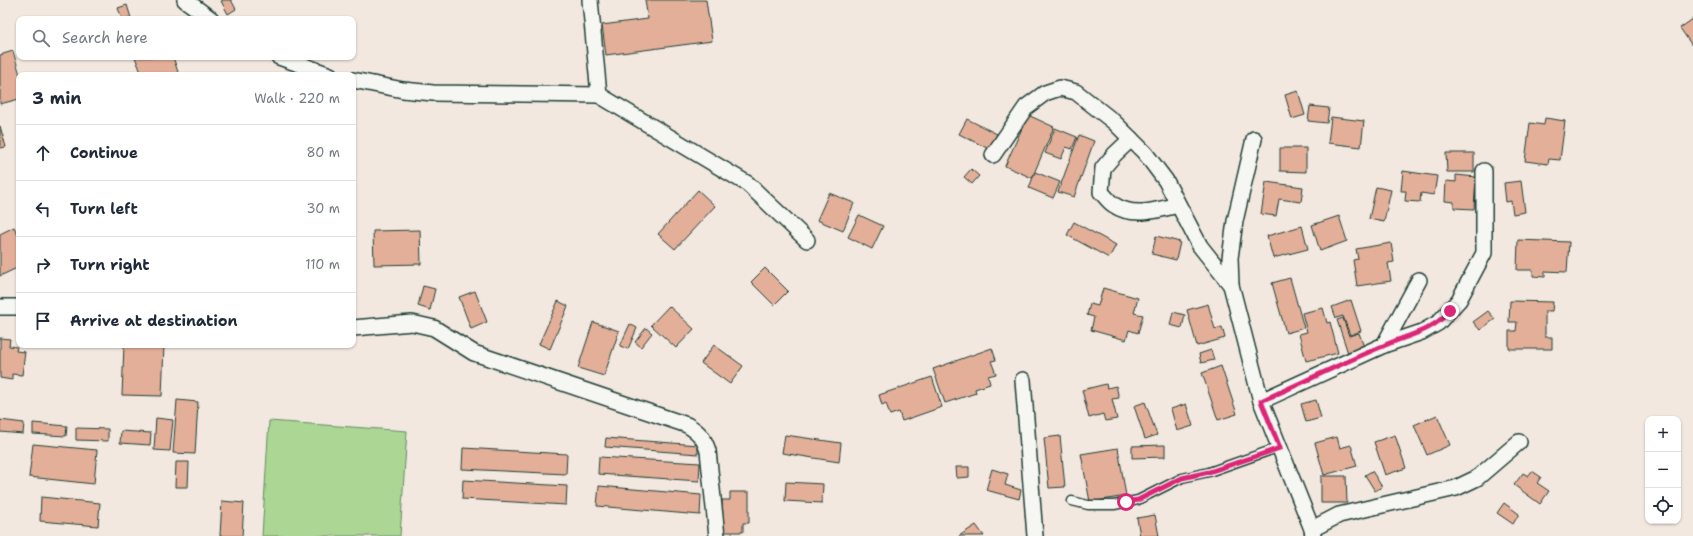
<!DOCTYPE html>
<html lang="en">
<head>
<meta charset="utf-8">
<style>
  body { margin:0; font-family:"Shantell Sans",sans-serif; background:#f2f2f3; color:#1f2937 }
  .controls { position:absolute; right:12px; bottom:12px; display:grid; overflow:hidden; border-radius:8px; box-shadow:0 1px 3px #0004 }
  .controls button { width:36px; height:36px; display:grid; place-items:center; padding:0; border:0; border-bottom:1px solid #e0e1e3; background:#fff; color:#1f2937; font:20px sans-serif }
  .stop { position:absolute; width:12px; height:12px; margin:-9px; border:3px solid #db2777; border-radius:50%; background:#fff }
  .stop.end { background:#db2777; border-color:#fff; box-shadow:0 1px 4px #0008 }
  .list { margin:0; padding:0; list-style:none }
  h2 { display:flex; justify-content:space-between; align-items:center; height:52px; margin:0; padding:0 16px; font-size:17px }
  h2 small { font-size:13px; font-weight:400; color:#747a83 }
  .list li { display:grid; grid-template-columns:26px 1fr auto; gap:12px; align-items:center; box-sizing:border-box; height:56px; padding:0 16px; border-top:1px solid #e0e1e3 }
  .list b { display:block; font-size:15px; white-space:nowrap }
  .list em { font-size:13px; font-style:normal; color:#747a83 }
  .icon { flex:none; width:22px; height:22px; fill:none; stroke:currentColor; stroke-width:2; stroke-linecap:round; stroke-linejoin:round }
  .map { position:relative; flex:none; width:1693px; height:536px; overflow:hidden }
  .search { position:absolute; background:#fff; box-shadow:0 1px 3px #0004; left:16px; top:16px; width:340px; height:44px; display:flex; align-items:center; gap:10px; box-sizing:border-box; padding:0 14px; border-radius:8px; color:#747a83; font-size:15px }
  .panel { position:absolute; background:#fff; box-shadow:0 1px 3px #0004; left:16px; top:72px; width:340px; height:276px; border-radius:8px }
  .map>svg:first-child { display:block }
</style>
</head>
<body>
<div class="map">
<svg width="1693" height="536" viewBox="0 0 1693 536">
  <rect width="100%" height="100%" fill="#f2e8e0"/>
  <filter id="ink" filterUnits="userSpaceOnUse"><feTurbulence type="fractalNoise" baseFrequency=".025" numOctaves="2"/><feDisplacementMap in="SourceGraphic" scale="8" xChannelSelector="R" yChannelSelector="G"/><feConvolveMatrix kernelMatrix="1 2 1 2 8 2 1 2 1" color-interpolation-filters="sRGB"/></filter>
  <g filter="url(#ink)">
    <!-- green -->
    <path fill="#acd694" stroke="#668a64" d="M269,421l138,10 -7,105h-138z"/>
    <!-- building -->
    <g fill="#e4af98" stroke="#1f3d34">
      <path d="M224,0h7l5,9 -8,5 -7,-13z"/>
      <path d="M645,0h61l6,41 -106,14 -4,-30 46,-6z"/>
      <path d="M127,5l4,13 -9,1 -4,-11z"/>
      <path d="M1693,19v28l-13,-19z"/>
      <path d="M13,51l7,24 -1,24 -19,5v-49z"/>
      <path d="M135,57h38l6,18h-37z"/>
      <path d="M1298,91l7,24 -13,4 -7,-24z"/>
      <path d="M1310,106l19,2 -2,15 -19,-2z"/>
      <path d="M1028,115l26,12 -22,51 -27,-12z"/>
      <path d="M1331,117l33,4 -3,26 -33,-4z"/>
      <path d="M1545,118l20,3 -5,39 -11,-1 -1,5 -23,-3 5,-38 14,2z"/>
      <path d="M967,119l30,15 -8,15 -30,-15z"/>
      <path d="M0,126l6,21 -6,1z"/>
      <path d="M1055,128l22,9 -5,12 -6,-2 -5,12 -16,-6z"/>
      <path d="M1079,135l15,6 -20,56 -16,-5z"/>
      <path d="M1280,148h26v24l-26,-1z"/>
      <path d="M1446,153h28v19h-27z"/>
      <path d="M971,169l8,7 -7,8 -8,-7z"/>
      <path d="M1403,171l34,5 -3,19 -13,-2 -1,9 -15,-1 1,-10h-5z"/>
      <path d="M1035,172l25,10 -7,16 -24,-10z"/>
      <path d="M1456,175l20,2 -2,32 -20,-1v-6l-9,-1 1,-20 10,1z"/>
      <path d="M1521,181l4,31 -12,2 -2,-13 -5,1 -2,-19z"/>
      <path d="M1266,182l37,5 -2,15 -22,-3 -3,17 -15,-2z"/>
      <path d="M1376,187l15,3 -7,32 -15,-3z"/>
      <path d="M698,190l17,16 -40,43 -17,-15z"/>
      <path d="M829,193l25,10 -11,28 -26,-11z"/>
      <path d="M859,215l24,11 -11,23 -24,-12z"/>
      <path d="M1339,216l8,25 -27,10 -8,-26z"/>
      <path d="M1074,222l42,23 -7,13 -42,-23z"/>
      <path d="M1302,226l6,23 -35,9 -6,-22z"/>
      <path d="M14,227l5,10v30l-19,9v-42z"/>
      <path d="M420,230l1,34 -47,1 -1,-34z"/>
      <path d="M1156,236l24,6 -4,18 -24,-6z"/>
      <path d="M1518,240l51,2 -2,30 -22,-1v6l-12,-1v-6h-16z"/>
      <path d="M1391,243l3,19 -6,1 3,18 -34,5 -4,-26 5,-1 -2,-10z"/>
      <path d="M765,268l23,23 -14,14 -23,-23z"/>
      <path d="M1290,278l14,50 -18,5 -14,-50z"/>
      <path d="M423,286l12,3 -5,21 -12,-4z"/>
      <path d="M1103,288l35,10 -4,15 9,2 -5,18 -9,-3 -3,10 -35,-10 3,-13 -7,-2 3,-11 8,2z"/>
      <path d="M475,291l12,31 -16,7 -12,-32z"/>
      <path d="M1351,300l10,31 -11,4 -7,-19 -7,2 -4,-11z"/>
      <path d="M558,301l10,5 -18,43 -11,-5z"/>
      <path d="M1510,301l43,1 -1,9h-7v26h7v12h-43v-18h7l1,-9h-8z"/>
      <path d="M1208,304l7,25 7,-2 3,11 -28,8 -10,-36z"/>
      <path d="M669,306l25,23 -18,19 -25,-23z"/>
      <path d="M1323,308l4,15 3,-1 8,31 -32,8 -7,-27 8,-2 -5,-19z"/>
      <path d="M1488,311l7,8 -15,11 -7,-8z"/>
      <path d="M1173,312l12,3 -3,13 -12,-3z"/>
      <path d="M1343,318l6,18 10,-3 5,14 -16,6 -11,-33z"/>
      <path d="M593,322l26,9 -15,45 -26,-8z"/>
      <path d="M630,324l7,4 -9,21 -8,-3z"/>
      <path d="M646,328l6,5 -11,14 -6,-5z"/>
      <path d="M0,338l10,1 -1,7 8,1 -1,4 9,1 -3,23 -10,-1v6l-12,-2z"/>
      <path d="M124,345h40l-2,51 -40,-1z"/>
      <path d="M714,345l29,21 -13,18 -29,-21z"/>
      <path d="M992,348l4,12 -5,1 5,13 -8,2 2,8 -15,5 1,4 -31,10 -12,-34z"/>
      <path d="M1211,350l3,10 -13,3 -2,-9z"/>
      <path d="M1221,366l16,48 -19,6 -16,-47z"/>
      <path d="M932,377l10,30 -40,14 -3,-9 -9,3 -4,-12 -4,2 -3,-10z"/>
      <path d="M1106,384l1,4 9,-2 3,12 -7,1 5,20 -12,2 -2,-7 -14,4 -7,-28z"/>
      <path d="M177,400l21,2 -3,52 -22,-1z"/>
      <path d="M1316,400l5,18 -15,4 -5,-18z"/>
      <path d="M1145,402l12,33 -12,4 -11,-33z"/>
      <path d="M1186,404l7,22 -16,5 -6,-22z"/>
      <path d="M1437,415l13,30 -23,10 -13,-30z"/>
      <path d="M156,418l17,2 -3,31 -16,-1z"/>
      <path d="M0,420l24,3 -1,11 -23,-2z"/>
      <path d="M33,423l34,3 -1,10 -33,-2z"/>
      <path d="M76,428l32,1v12l-32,-1z"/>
      <path d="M121,431l30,2 -1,12 -30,-2z"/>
      <path d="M785,435l56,8 -2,19 -57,-9z"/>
      <path d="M1395,435l11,33 -21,7 -11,-33z"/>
      <path d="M1060,436l5,51 -16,1 -5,-50z"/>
      <path d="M1337,437l3,11 11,-3 6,21 -33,9 -9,-32z"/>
      <path d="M606,438l92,7v9l-93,-7z"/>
      <path d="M33,444l64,6 -3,34 -65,-7z"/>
      <path d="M1165,445v12l-33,1v-12z"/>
      <path d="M463,448l104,6 -1,20 -104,-5z"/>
      <path d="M1118,448l8,48 -36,6 -9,-48z"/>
      <path d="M599,457l101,6 -1,18 -101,-7z"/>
      <path d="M176,462h13l-1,25h-13z"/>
      <path d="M956,467h13v10l-12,1z"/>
      <path d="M992,469l16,5 -3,11 16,5 -2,9 -33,-9z"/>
      <path d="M1372,471l10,16 -7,4 -10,-16z"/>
      <path d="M1532,471l9,6 -4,6 12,8 -9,13 -26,-19 9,-12 5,3z"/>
      <path d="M1321,476h25l1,27h-26z"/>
      <path d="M463,480l104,6 -1,19 -104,-6z"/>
      <path d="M786,482l37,2 -1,19 -37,-2z"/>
      <path d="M599,486l102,9 -1,20 -103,-9z"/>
      <path d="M730,492h19v31h-6v9h-20l-1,-32h8z"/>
      <path d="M41,497l59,6 -2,23 -58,-5z"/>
      <path d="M222,501l22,2 -2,33h-22z"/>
      <path d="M1504,503l15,11 -6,10 -16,-11z"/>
      <path d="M1155,515l4,21h-19l-3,-18z"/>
      <path d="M976,525l8,11h-25z"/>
    </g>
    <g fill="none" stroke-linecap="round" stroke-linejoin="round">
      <!-- service casing -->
      <g stroke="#1f3d34" stroke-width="11">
        <path id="service" d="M1072,501l16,4h26l24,-5 44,-22 27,-6 71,-25"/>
      </g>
      <!-- minor casing -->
      <g stroke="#1f3d34" stroke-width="18">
        <g id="minor">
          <path d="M185,0l26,19"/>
          <path d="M590,0l9,95 149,89 59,56"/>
          <path d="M279,57l51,18"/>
          <path d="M353,80l50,10 30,3 166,2"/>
          <path d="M1131,139l-16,15 -12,14 -2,24c4,4 8,10 13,13 19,13 44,5 64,0"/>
          <path d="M1254,139l-19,82 -5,37 1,27 30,116 51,128 1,7"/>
          <path d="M993,155l33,-48 19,-14 15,-5 16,4 38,30 31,31 21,28 34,65 31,39"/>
          <path d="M0,307h19"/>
          <path d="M353,328l59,-5 22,5 40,25 213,72c12,7 17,13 21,26l9,85"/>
          <path d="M1384,345l35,-65"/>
          <path d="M1023,380l12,156"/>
          <path d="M1261,401l123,-56 38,-13 16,-9 21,-23 25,-47v-82"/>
          <path d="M1312,529l27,-14 117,-27 21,-10 42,-36"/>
        </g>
      </g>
      <!-- service -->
      <use href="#service" stroke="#f6f6f2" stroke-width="8"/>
      <!-- minor -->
      <use href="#minor" stroke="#f6f6f2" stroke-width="15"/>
    </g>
  </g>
  <g fill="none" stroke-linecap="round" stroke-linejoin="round" filter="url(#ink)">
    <!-- route -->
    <path stroke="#db2777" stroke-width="5" d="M1126,502l12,-2 44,-22 27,-6 71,-24 -19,-47c41,-18 81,-38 122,-55 27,-12 46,-13 67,-35"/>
  </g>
</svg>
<div class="controls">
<button>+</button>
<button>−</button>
<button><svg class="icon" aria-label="locate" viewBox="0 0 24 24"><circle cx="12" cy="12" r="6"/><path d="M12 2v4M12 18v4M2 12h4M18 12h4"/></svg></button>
</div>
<div class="stop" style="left:1126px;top:502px"></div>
<div class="stop end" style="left:1450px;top:311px"></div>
<div class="search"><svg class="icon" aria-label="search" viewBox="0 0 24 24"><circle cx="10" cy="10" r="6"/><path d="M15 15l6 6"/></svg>Search here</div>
<section class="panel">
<h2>3 min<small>Walk · 220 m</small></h2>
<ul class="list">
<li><svg class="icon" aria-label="ahead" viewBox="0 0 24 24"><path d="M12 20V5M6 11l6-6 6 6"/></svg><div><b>Continue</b></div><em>80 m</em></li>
<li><svg class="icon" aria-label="left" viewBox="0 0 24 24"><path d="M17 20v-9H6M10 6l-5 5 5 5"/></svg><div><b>Turn left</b></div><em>30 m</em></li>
<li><svg class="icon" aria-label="right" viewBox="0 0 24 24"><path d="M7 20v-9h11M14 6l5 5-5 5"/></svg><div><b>Turn right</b></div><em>110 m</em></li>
<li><svg class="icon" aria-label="arrive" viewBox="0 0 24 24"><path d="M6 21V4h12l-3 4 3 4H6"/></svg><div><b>Arrive at destination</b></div></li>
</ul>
</section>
</div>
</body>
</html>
